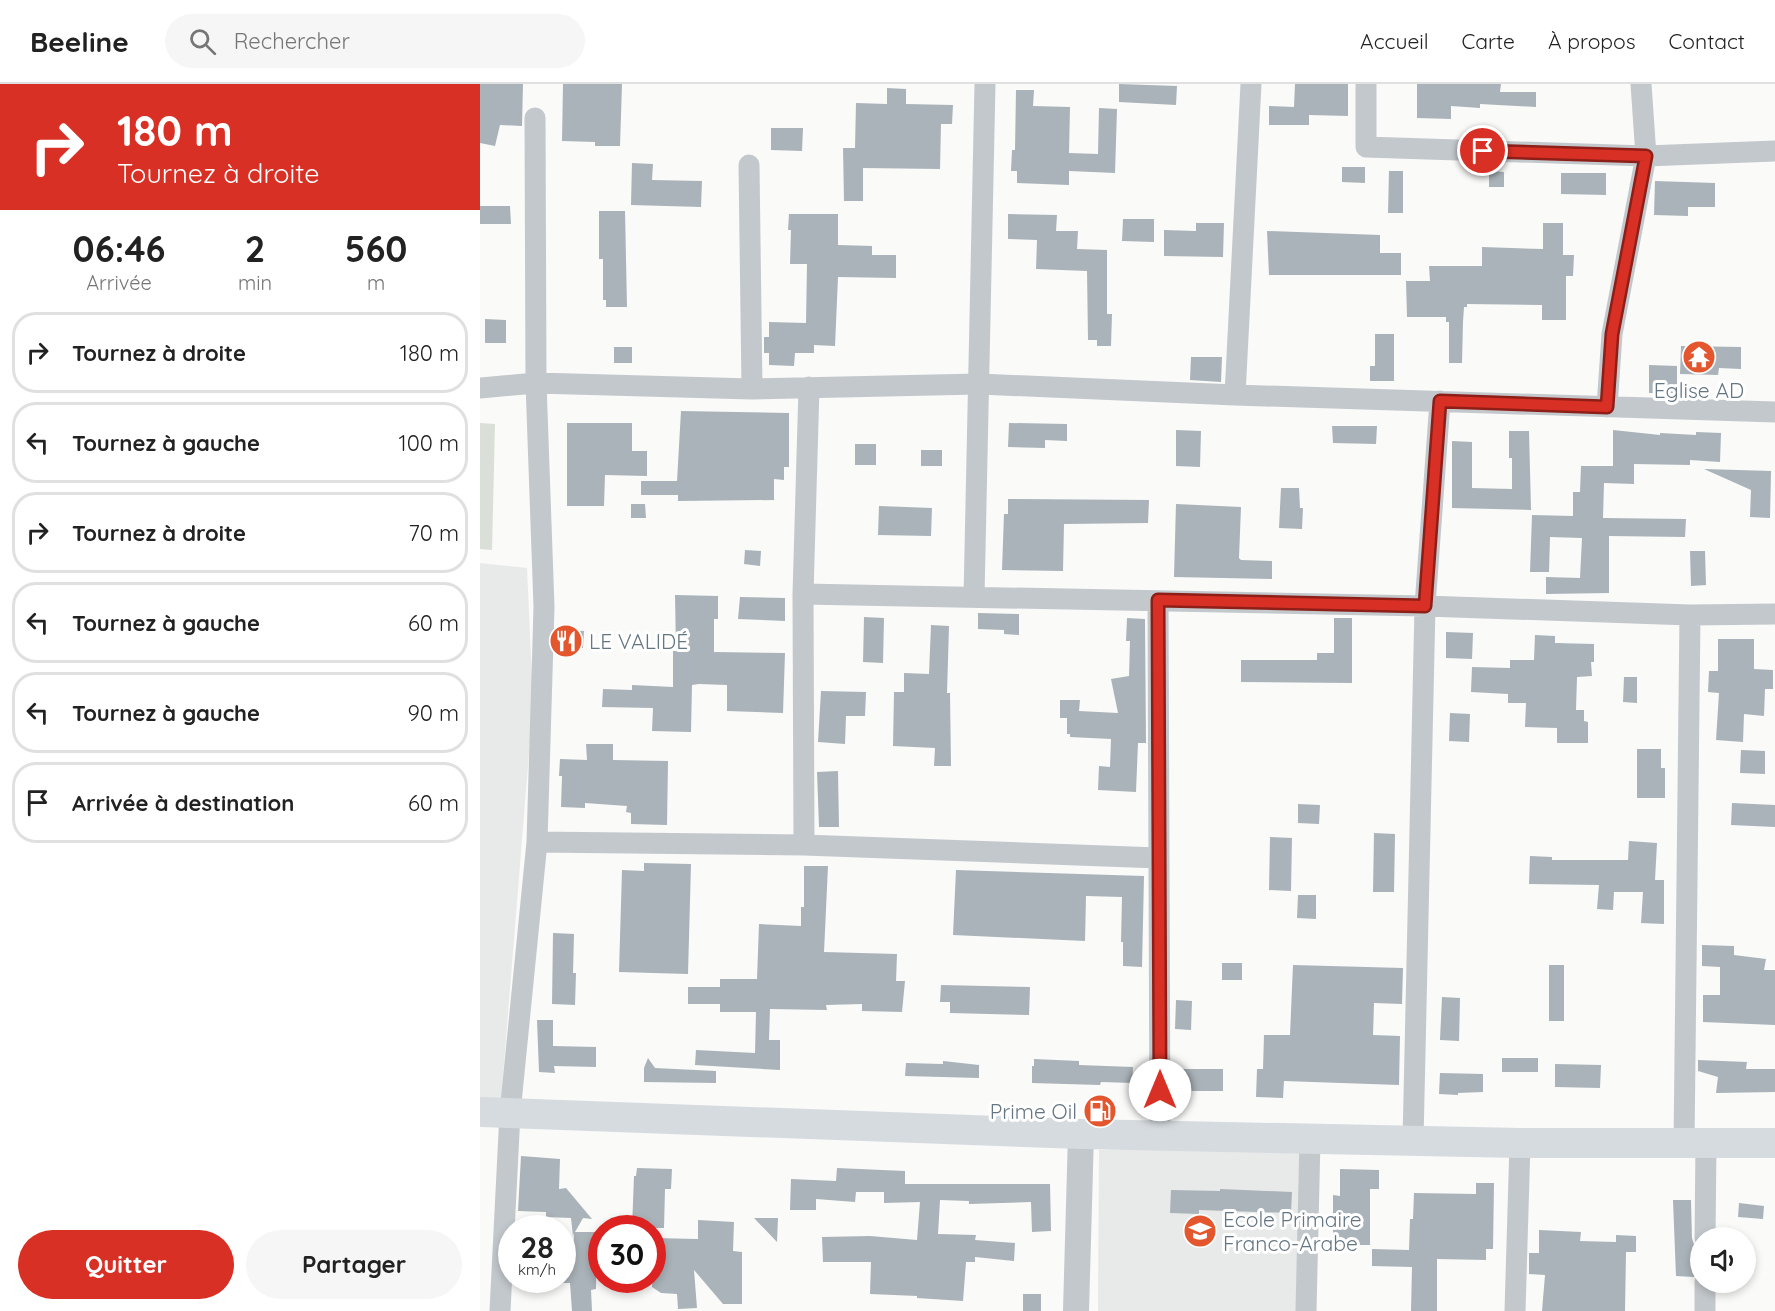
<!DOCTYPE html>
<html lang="fr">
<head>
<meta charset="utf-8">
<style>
  body { margin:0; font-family:Quicksand,sans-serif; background:#f6f6f6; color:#222; height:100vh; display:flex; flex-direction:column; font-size:22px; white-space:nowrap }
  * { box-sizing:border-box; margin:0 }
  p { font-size:20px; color:#767676 }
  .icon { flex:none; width:33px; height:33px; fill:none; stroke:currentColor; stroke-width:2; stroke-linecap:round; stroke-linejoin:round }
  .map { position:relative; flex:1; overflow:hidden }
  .details { display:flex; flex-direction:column; background:#fff; width:480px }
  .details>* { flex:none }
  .top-card { background:#d93025; color:#fff; overflow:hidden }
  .tools { position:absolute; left:1210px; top:1143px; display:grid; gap:12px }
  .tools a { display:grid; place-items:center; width:66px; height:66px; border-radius:50%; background:#fff; box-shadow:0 3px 9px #0003; font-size:30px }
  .speed { position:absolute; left:18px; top:1131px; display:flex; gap:12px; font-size:30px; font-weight:700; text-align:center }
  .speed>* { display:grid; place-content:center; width:78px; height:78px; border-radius:50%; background:#fff; box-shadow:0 3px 9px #0003; line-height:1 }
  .speed small { font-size:15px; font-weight:400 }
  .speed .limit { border:9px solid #d22; background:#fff; color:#111 }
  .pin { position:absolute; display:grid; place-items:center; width:51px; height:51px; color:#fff; margin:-26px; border:3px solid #fff; border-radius:50%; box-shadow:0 2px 6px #0007 }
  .me { position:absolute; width:66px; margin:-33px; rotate:0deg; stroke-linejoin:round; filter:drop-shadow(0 0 4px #0008) }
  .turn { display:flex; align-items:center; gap:21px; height:126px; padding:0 18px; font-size:27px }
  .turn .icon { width:78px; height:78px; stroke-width:2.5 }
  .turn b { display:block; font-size:42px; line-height:51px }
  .eta { display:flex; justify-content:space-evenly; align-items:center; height:102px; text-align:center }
  .eta b { font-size:36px; font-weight:800; line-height:42px }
  .button { display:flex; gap:12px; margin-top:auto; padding:12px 18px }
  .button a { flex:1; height:69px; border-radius:36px; background:#d93025; color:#fff; font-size:24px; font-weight:800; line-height:69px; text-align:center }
  .button a+a { background:#f6f6f6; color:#222 }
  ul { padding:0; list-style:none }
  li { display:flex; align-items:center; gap:18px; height:81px; margin:0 12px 9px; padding:0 6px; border:3px solid #e0e0e0; border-radius:24px }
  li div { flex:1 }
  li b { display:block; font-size:22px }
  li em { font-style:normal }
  header { display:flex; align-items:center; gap:36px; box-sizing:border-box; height:84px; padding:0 30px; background:#fff; border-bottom:2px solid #e0e0e0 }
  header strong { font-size:28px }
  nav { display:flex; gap:33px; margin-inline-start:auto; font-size:21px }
  .search { width:420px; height:54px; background:#f6f6f6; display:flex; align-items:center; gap:15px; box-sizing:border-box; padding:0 21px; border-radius:33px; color:#767676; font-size:22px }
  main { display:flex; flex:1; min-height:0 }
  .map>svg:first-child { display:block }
</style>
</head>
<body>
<header>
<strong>Beeline</strong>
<div class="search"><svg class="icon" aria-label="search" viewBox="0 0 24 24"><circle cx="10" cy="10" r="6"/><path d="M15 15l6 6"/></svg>Rechercher</div>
<nav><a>Accueil</a><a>Carte</a><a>À propos</a><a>Contact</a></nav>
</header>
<main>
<section class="details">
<div class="top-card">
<div class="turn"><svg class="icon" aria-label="right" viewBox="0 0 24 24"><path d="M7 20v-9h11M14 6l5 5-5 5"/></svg><div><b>180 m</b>Tournez à droite</div></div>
</div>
<div class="eta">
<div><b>06:46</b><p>Arrivée</p></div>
<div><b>2</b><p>min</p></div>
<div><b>560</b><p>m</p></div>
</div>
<ul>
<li><svg class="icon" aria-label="right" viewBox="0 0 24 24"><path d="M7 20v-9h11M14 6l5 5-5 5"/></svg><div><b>Tournez à droite</b></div><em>180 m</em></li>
<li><svg class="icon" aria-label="left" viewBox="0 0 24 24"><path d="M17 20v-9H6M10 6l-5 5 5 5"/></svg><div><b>Tournez à gauche</b></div><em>100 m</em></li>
<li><svg class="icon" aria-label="right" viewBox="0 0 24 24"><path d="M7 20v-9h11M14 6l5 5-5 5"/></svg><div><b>Tournez à droite</b></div><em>70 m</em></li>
<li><svg class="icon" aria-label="left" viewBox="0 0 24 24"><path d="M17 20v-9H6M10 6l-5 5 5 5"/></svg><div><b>Tournez à gauche</b></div><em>60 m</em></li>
<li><svg class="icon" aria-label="left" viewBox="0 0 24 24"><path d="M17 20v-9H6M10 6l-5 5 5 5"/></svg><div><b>Tournez à gauche</b></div><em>90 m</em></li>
<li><svg class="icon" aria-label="arrive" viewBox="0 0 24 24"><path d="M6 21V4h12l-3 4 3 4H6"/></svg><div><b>Arrivée à destination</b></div><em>60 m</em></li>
</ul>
<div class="button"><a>Quitter</a><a>Partager</a></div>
</section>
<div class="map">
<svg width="1295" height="1227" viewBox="0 0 1295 1227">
  <rect width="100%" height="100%" fill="#fafaf8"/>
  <path fill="#e8e9e9" d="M 0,479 L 47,484 L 53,619 L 21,1017 L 0,1014 Z
    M 823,1065 L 820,1227 L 618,1227 L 619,1066 Z"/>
  <path fill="#dadfd7" d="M 0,339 L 15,340 L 12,466 L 0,465 Z"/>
  <path fill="#aab3b9" d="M 0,0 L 43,0 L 42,42 L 20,41 L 15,62 L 0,59 Z
    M 83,0 L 142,0 L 140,62 L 115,62 L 115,58 L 82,57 Z
    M 639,0 L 697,2 L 696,21 L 639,18 Z
    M 815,0 L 868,0 L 868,32 L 829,31 L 829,41 L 789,41 L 789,22 L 814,23 Z
    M 937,0 L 1021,0 L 1020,8 L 1056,8 L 1056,23 L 1000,20 L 1000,24 L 971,22 L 971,35 L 937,34 Z
    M 407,4 L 426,5 L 426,20 L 473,21 L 472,40 L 461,40 L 460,85 L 383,84 L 383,117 L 364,117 L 363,64 L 375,64 L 376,19 L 407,20 Z
    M 536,6 L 554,6 L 553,22 L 590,23 L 589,69 L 618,70 L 619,24 L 637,25 L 635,89 L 589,87 L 589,101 L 537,99 L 537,87 L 531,87 L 532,66 L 535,66 Z
    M 291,44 L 323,44 L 322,67 L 291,66 Z
    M 152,79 L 173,80 L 172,96 L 222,97 L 221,123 L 151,121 Z
    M 862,83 L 885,83 L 885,99 L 862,98 Z
    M 909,87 L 923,87 L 923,129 L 908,129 Z
    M 1009,87 L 1024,88 L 1024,103 L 1009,103 Z
    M 1081,89 L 1126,89 L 1126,111 L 1081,110 Z
    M 1175,97 L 1235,99 L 1235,123 L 1208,123 L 1208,132 L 1174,131 Z
    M 0,122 L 30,122 L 31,140 L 0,140 Z
    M 119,127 L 145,127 L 147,223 L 126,223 L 126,216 L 123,216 L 123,175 L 119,175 Z
    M 309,130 L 358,130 L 358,161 L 392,162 L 392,171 L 416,171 L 416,194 L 358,193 L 355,262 L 334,261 L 334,269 L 315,269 L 314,282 L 289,281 L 289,269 L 284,269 L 284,253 L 289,253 L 289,238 L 326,239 L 327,180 L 310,180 L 311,146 L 308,146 Z
    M 528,130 L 577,131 L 576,147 L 598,147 L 597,165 L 627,166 L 627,230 L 632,230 L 631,262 L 617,262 L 617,256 L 608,256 L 607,187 L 556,185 L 557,156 L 528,155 Z
    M 643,135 L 674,135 L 674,158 L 642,157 Z
    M 716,139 L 744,139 L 743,173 L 684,172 L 684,146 L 716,147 Z
    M 1063,139 L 1083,139 L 1083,171 L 1094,171 L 1093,192 L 1086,192 L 1086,236 L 1062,236 L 1062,221 L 987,220 L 987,223 L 984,223 L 983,238 L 982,279 L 969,279 L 969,238 L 966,238 L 966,233 L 927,233 L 926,197 L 950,197 L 949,182 L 1002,182 L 1002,163 L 1063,165 Z
    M 787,147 L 900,151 L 900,169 L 921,169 L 921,191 L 789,191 Z
    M 5,235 L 26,236 L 26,259 L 5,259 Z
    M 895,250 L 914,250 L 914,297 L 890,297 L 890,282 L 895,282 Z
    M 1201,262 L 1261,263 L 1261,285 L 1239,284 L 1238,291 L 1200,290 Z
    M 134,263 L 152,263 L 152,279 L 134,279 Z
    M 711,273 L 742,273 L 741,298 L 710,296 Z
    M 1169,281 L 1197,282 L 1197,309 L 1169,309 Z
    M 201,327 L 309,329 L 309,383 L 304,383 L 304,396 L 294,395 L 294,416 L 198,417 L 198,411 L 161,411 L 161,397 L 197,397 Z
    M 87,339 L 152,339 L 152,367 L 167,367 L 167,392 L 125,391 L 124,422 L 87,422 Z
    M 529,339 L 587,340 L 587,357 L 565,356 L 565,364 L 528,363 Z
    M 852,342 L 897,342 L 896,360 L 853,359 Z
    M 696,346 L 721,347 L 720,383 L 696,382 Z
    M 1133,346 L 1180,351 L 1180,349 L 1216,351 L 1216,348 L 1241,349 L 1240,378 L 1210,376 L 1210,381 L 1154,380 L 1154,400 L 1124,399 L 1123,434 L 1206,435 L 1205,453 L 1129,452 L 1129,509 L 1066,510 L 1066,493 L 1100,494 L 1102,454 L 1070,453 L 1069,488 L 1050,488 L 1052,431 L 1093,432 L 1093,408 L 1100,408 L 1101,382 L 1133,382 Z
    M 1029,347 L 1049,347 L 1051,426 L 972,424 L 972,357 L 992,358 L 992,404 L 1032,405 L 1032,374 L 1029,374 Z
    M 375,360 L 396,360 L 396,381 L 375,381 Z
    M 441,366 L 462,366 L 462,382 L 441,382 Z
    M 1224,385 L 1291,387 L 1290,434 L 1270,433 L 1271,406 Z
    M 801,404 L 819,404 L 820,424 L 823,424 L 822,445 L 799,444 Z
    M 528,415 L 669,416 L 668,439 L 584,440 L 583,487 L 522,486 L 524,430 L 528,430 Z
    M 151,420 L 165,420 L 166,434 L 151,434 Z
    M 696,420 L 761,423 L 759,474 L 761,476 L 792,477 L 792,495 L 694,493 Z
    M 399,422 L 452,424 L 451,452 L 398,451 Z
    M 265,466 L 281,467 L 280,482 L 264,480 Z
    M 1210,467 L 1225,467 L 1226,501 L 1211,502 Z
    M 195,511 L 238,512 L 238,535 L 234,535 L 234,568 L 305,569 L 303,629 L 247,627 L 247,601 L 219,600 L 212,601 L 211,648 L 172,647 L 173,624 L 122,623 L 123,605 L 152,606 L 152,601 L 193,603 L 193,567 L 196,567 Z
    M 260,513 L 305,514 L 305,537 L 258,535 Z
    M 498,529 L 539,530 L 539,551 L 524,550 L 524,546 L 498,545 Z
    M 384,533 L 404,534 L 403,579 L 383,578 Z
    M 647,534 L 665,535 L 666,659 L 658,659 L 656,708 L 618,706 L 619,682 L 630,683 L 631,655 L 590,653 L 590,650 L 587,650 L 587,634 L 580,634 L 580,616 L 600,616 L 599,627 L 638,629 L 631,595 L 649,592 L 650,557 L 646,557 Z
    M 854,534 L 872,534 L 872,599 L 761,598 L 761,576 L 837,576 L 837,569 L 854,569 Z
    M 451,541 L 469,542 L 467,609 L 470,609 L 471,682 L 454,682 L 455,664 L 413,662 L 414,608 L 424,608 L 424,589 L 449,590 Z
    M 83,546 L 104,547 L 103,564 L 82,563 Z
    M 966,548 L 993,549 L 992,575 L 966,574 Z
    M 1055,551 L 1075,552 L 1075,559 L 1114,560 L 1114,578 L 1111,578 L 1112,592 L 1097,593 L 1096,626 L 1104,626 L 1104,637 L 1108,638 L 1108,659 L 1077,659 L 1077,644 L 1045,643 L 1046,619 L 1028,619 L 1028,610 L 991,608 L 992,583 L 1030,584 L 1030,576 L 1054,576 Z
    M 1238,555 L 1274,555 L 1274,585 L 1293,586 L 1293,605 L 1285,605 L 1284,632 L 1264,630 L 1263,658 L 1236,656 L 1239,609 L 1228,608 L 1229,587 L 1238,587 Z
    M 1144,593 L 1157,593 L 1157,619 L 1143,618 Z
    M 341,607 L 386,608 L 385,632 L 366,632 L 365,660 L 338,658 Z
    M 970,629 L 990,630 L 989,658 L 969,657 Z
    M 106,660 L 133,660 L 133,676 L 188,677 L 187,741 L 151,740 L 151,729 L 146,728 L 147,722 L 105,719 L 105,724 L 81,723 L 82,692 L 79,692 L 80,675 L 107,676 Z
    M 1157,665 L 1181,665 L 1181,684 L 1185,684 L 1185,714 L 1157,714 Z
    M 1261,666 L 1285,667 L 1285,690 L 1260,689 Z
    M 358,687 L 359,743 L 339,743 L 337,688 Z
    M 1252,719 L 1295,721 L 1295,743 L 1251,741 Z
    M 818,720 L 840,721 L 839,740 L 818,739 Z
    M 894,749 L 915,750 L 914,808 L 893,808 Z
    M 790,753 L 812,754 L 811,807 L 789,806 Z
    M 1149,757 L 1177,759 L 1175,796 L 1184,796 L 1184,840 L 1161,839 L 1163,808 L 1134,808 L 1133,826 L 1117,825 L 1119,801 L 1049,800 L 1050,772 L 1072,773 L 1072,776 L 1148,776 Z
    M 164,779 L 211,780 L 208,890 L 139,888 L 142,786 L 164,787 Z
    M 324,782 L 348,782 L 344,868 L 417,870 L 416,897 L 425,897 L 422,928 L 382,927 L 382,920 L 346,921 L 347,926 L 290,925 L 289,956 L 300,956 L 300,986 L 215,981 L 216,966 L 275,969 L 276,928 L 240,928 L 240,920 L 208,920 L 208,903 L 240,903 L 240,895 L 277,895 L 279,840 L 321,842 L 321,823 L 324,823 Z
    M 476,786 L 664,792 L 662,883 L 643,882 L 643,858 L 641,858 L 642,813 L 606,812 L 605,857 L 473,851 Z
    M 818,811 L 836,811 L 836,835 L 817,834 Z
    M 73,849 L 94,850 L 93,889 L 96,889 L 95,921 L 72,920 Z
    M 1222,861 L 1254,862 L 1254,871 L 1286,875 L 1284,886 L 1295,886 L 1295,941 L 1223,938 L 1223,911 L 1240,911 L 1240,883 L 1222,882 Z
    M 742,879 L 762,879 L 762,896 L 742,896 Z
    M 813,881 L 923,884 L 922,920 L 894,919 L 893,951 L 920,952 L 919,1001 L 804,997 L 803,1014 L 776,1013 L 777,985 L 783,985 L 784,951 L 810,951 Z
    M 1069,881 L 1084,881 L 1084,937 L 1069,937 Z
    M 461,901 L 550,903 L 549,931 L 470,929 L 470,918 L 460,918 Z
    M 962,913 L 980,914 L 979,957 L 960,956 Z
    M 696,916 L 712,917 L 711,946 L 695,945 Z
    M 57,936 L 73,936 L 73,962 L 116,963 L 116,983 L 74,982 L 75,989 L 59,988 Z
    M 168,974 L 175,984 L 236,987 L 236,999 L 164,998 L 164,984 Z
    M 1022,974 L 1058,974 L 1058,988 L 1022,988 Z
    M 554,975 L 599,977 L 599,981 L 653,983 L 652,999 L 621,998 L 620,1001 L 552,999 L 552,982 L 554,982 Z
    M 1218,976 L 1267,978 L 1266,985 L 1295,985 L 1295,1008 L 1236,1009 L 1238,993 L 1218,987 Z
    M 463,977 L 499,981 L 499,994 L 425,992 L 426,979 L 463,980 Z
    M 1075,980 L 1121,981 L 1120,1004 L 1075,1003 Z
    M 702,985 L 743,985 L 743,1007 L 702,1007 Z
    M 960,989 L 1003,990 L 1003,1008 L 978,1009 L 978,1011 L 959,1010 Z
    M 41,1072 L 80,1075 L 79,1105 L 86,1104 L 112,1135 L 103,1134 L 95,1148 L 117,1148 L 116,1205 L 111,1206 L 112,1227 L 92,1227 L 90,1199 L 82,1199 L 82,1179 L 93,1177 L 94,1149 L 93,1152 L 91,1134 L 66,1133 L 66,1128 L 38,1127 Z
    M 157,1084 L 192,1085 L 191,1105 L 185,1105 L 184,1144 L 152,1144 L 154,1092 L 156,1092 Z
    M 357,1084 L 425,1087 L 425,1100 L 570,1100 L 571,1147 L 552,1148 L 551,1118 L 489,1120 L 489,1117 L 460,1116 L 458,1150 L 496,1151 L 495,1156 L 535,1159 L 534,1177 L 495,1173 L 495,1178 L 486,1178 L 483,1217 L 437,1214 L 437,1212 L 390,1210 L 391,1178 L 343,1178 L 342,1153 L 390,1152 L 437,1156 L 440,1118 L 404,1119 L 404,1108 L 376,1108 L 375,1118 L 336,1115 L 336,1126 L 310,1126 L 311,1095 L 356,1097 Z
    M 860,1085 L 899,1086 L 899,1105 L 890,1105 L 890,1161 L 853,1161 L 853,1111 L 860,1112 Z
    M 996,1099 L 1014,1099 L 1013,1165 L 1006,1165 L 1006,1176 L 957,1175 L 957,1227 L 931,1227 L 932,1183 L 892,1182 L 892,1165 L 929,1166 L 930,1135 L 933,1135 L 934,1109 L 996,1110 Z
    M 740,1105 L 812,1108 L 811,1129 L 719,1126 L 719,1130 L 690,1129 L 691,1106 L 740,1107 Z
    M 1193,1116 L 1211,1116 L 1212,1154 L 1214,1161 L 1219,1165 L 1218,1187 L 1214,1193 L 1196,1192 Z
    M 1259,1119 L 1284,1122 L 1283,1135 L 1258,1133 Z
    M 274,1134 L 298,1134 L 297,1158 Z
    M 218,1136 L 254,1138 L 253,1167 L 262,1168 L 262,1220 L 243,1220 L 214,1186 L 217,1224 L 198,1225 L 197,1210 L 181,1209 L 172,1203 L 174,1154 L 218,1155 Z
    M 1059,1146 L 1101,1148 L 1100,1157 L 1136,1158 L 1136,1151 L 1156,1152 L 1156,1168 L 1146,1168 L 1145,1227 L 1062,1227 L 1065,1191 L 1049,1190 L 1049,1169 L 1059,1169 Z
    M 543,1210 L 561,1210 L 561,1227 L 543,1227 Z"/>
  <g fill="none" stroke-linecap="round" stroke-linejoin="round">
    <path stroke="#c3c8cc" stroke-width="21" d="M 886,0 L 886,63 L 1166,72 L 1295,67
      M 269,81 L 272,305
      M 0,304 L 56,299 L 272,305 L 499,300 L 755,311 L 1295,328
      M 755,311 L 771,0
      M 1127,323 L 1132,250 L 1166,72 L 1161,0
      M 323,510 L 945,522 L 1210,531 L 1295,530
      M 494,513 L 505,0
      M 678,517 L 680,1052
      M 57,758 L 324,761 L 679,774
      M 324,761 L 323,510 L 329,303
      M 933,1057 L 945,522 L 960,317
      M 1204,1060 L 1210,531
      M 1225,1154 L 1226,1060
      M 20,1227 L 30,1029 L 57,758 L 64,523 L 56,299 L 55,34
      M 826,1227 L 830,1055
      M 1035,1227 L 1040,1059
      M 1225,1227 L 1225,1198"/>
    <path stroke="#c3c8cc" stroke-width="26" d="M 596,1227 L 601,1050"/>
    <path stroke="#d6dbdf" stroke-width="30" d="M 0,1028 L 601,1050 L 1040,1059 L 1295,1059"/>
  </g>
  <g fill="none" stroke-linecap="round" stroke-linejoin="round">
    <g stroke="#8d1f18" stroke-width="15">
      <path id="route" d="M 680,1006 L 678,516 L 945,522 L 960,317 L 1127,323 L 1132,250 L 1166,72 L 1003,67"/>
    </g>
    <use href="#route" stroke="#d93025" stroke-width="10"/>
  </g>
  <defs>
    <g id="temple-disc" transform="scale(1.725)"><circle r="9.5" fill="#e4572e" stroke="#fff"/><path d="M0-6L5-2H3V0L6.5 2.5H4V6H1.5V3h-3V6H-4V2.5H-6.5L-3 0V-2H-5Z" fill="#fff"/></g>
    <g id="restaurant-disc" transform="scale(1.725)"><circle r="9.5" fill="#e4572e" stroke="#fff"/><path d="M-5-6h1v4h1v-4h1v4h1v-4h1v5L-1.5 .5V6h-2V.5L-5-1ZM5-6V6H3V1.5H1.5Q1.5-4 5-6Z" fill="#fff"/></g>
    <g id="fuel-disc" transform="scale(1.725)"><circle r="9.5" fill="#e4572e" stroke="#fff"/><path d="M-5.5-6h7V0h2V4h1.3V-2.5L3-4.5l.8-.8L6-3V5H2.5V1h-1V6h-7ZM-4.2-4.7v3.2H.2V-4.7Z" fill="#fff"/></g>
    <g id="school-disc" transform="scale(1.725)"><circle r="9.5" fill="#e4572e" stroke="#fff"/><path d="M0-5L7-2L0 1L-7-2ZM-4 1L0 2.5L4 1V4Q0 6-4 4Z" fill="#fff"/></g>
  </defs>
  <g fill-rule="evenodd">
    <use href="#temple-disc" x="1219" y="273"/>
    <use href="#restaurant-disc" x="86" y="557"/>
    <use href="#fuel-disc" x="620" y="1027"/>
    <use href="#school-disc" x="720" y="1147"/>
  </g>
  <g text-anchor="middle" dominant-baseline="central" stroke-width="6" stroke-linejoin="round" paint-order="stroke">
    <g font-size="21" fill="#657683" stroke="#fff" text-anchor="start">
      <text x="1219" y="306" text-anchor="middle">Eglise AD</text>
      <text x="109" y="557">LE VALIDÉ</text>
      <text x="597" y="1027" text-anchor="end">Prime Oil</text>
      <text x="743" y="1135">Ecole Primaire<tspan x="743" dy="24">Franco-Arabe</tspan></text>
    </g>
  </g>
</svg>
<div class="tools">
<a><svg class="icon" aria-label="sound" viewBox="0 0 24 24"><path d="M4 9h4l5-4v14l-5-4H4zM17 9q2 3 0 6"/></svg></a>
</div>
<div class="speed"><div>28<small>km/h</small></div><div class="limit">30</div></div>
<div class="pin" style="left:1003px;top:67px;background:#d93025"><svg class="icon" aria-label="arrive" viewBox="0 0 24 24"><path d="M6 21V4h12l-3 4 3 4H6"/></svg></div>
<svg class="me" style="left:680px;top:1006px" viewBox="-20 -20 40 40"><circle r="19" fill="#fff"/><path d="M0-13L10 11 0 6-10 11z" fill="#d93025"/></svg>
</div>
</main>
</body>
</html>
